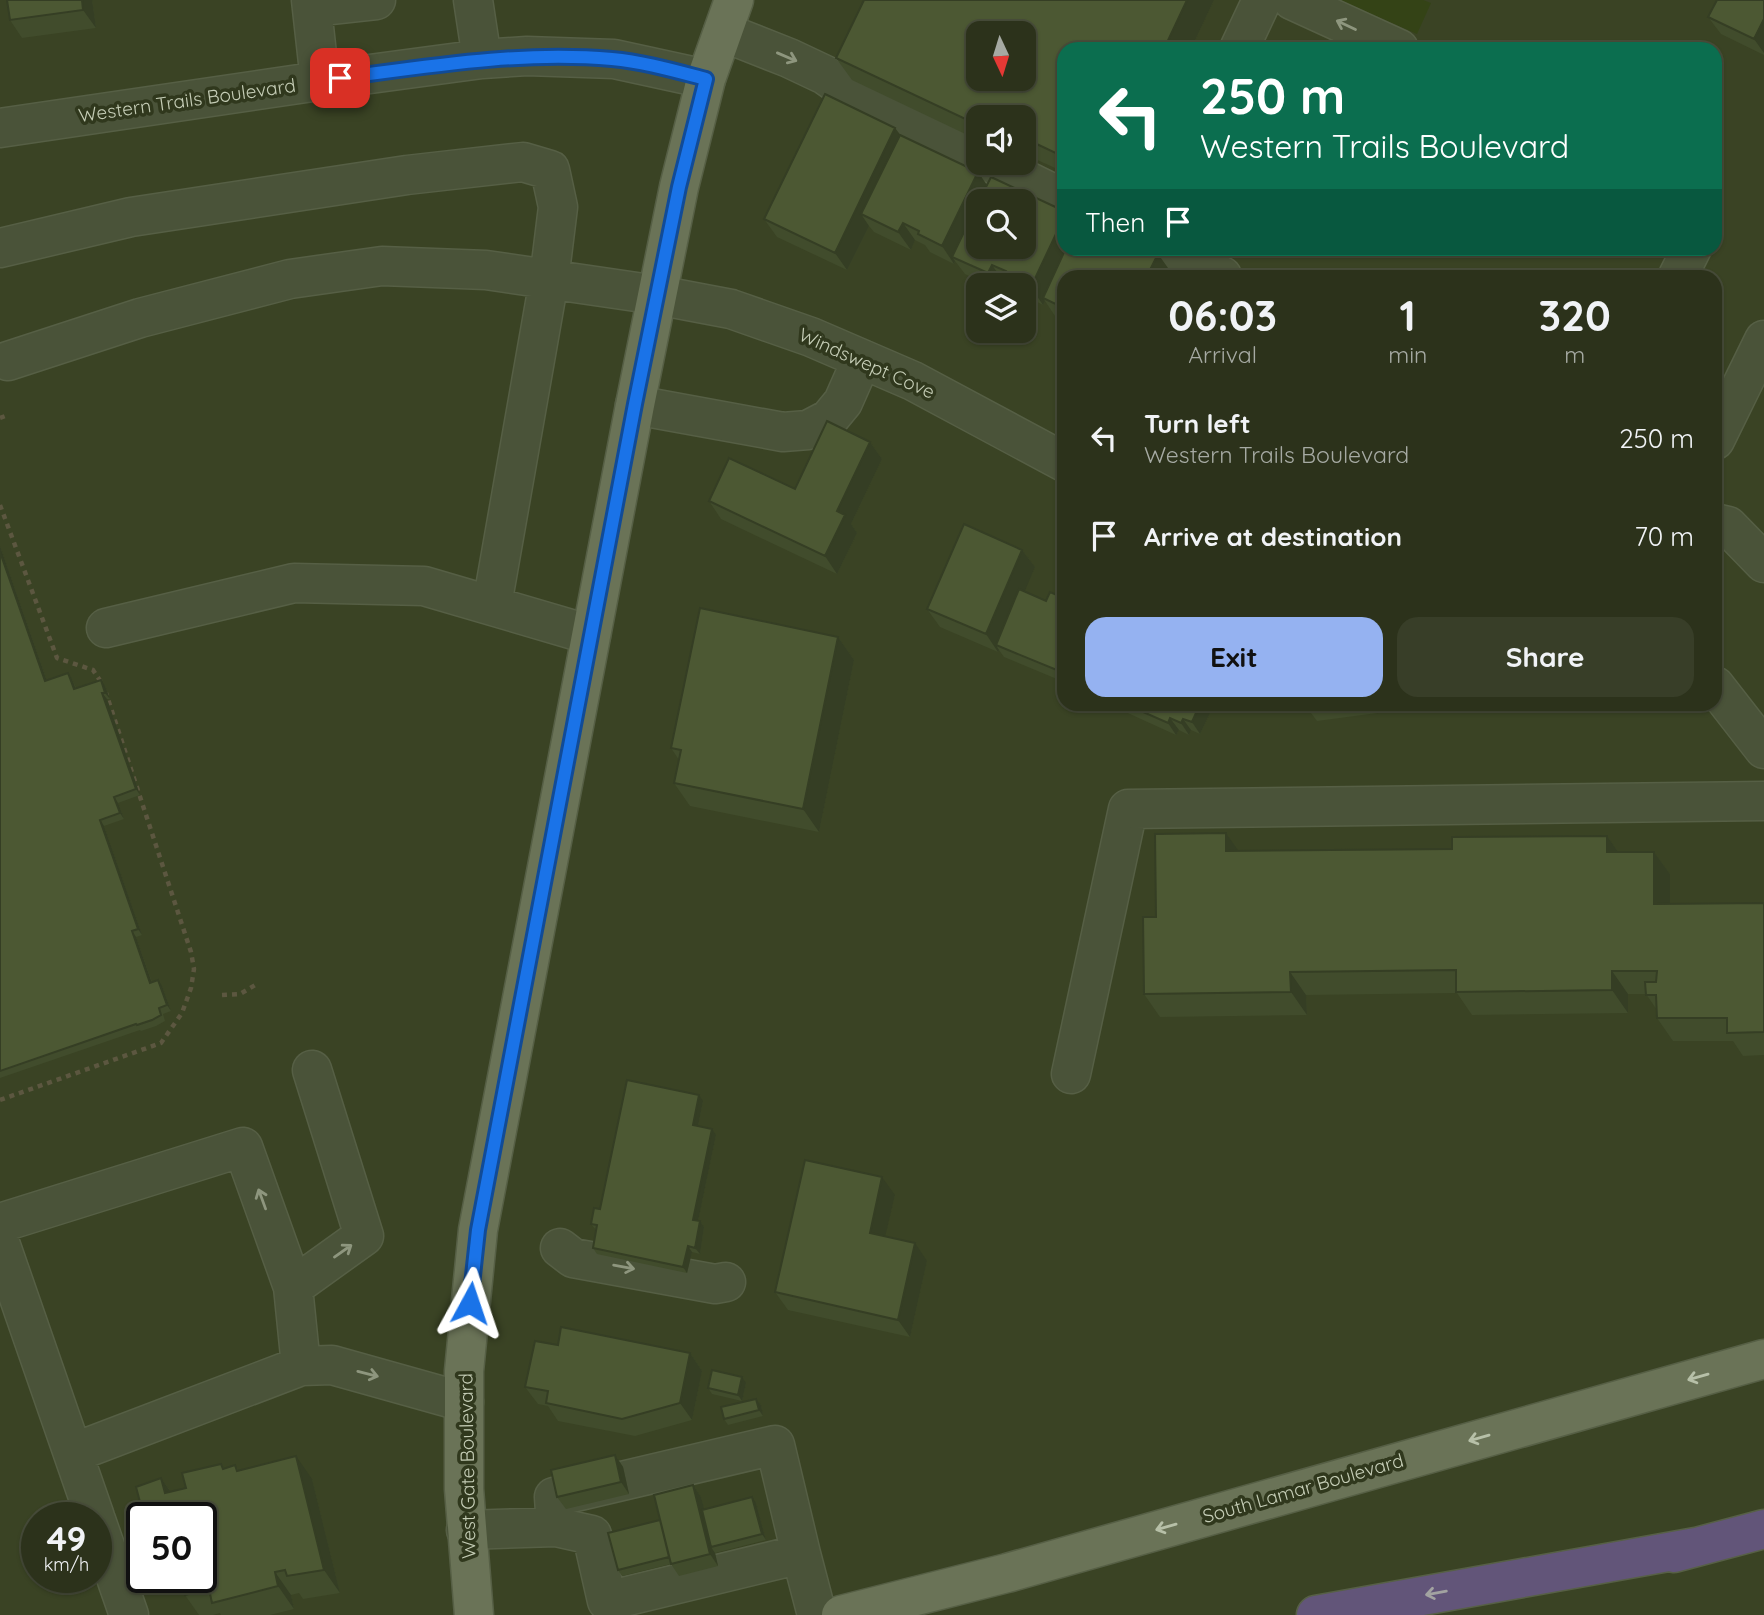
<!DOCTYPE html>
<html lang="en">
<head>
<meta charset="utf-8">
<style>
  body { margin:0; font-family:Quicksand,sans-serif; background:#383e28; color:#f1f3f6; height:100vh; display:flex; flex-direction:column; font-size:26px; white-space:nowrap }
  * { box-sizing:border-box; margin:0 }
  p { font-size:23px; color:#a6aaa3 }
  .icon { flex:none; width:38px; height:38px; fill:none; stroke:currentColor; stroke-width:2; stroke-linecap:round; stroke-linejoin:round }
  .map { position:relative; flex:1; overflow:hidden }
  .side { position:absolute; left:1057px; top:270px; width:665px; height:441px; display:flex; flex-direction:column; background:#2c321b; border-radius:21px; box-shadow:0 2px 5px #0004,0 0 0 2px #484d3a }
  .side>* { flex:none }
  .banner { position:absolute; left:1057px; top:42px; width:665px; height:214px; border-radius:21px; box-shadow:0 2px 5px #0004,0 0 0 2px #484d3a; background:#0b6e4f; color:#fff; overflow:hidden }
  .needle { width:46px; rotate:176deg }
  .controls { position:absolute; left:966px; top:21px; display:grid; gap:14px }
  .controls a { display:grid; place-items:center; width:70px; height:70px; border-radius:14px; background:#2c321b; box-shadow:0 2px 5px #0004,0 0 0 2px #484d3a; font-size:35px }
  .speed { position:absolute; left:21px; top:1502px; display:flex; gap:14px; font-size:35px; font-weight:700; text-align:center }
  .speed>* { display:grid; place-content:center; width:91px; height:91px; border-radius:50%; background:#2c321b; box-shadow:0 2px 5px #0004,0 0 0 2px #484d3a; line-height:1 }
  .speed small { font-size:18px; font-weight:400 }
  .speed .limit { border:4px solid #111; border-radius:10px; background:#fff; color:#111 }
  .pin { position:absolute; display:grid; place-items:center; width:60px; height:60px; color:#fff; margin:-30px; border-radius:14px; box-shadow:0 4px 10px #0006 }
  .me { position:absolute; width:77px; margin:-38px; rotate:5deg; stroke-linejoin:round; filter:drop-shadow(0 0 5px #0008) }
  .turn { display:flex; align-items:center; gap:24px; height:147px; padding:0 28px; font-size:32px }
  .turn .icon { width:91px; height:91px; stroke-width:2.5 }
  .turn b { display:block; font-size:49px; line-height:60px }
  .then { display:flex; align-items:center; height:66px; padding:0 28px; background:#0003; gap:14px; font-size:26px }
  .eta { display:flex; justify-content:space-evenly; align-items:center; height:119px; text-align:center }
  .eta b { font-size:42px; font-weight:700; line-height:49px }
  .cta { display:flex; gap:14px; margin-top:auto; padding:14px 28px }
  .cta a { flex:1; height:80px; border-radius:21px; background:#95b2f1; color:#111; font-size:28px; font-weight:700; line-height:80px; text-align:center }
  .cta a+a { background:#383e28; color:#f1f3f6 }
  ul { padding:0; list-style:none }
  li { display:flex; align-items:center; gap:21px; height:98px; padding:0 28px }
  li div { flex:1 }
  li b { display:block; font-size:26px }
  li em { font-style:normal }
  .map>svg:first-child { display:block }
</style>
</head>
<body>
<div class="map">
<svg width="1764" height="1615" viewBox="0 0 1764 1615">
  <rect width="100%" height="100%" fill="#3a4324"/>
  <path fill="#344316" d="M 1340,0 L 1423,0 L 1431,3 L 1417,34 Z"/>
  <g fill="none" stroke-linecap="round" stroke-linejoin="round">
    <g stroke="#565f45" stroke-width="41">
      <path id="minor" d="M 311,0 L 320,81
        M 473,0 L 482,59
        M 1292,0 L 1399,49
        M 312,7 L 376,0
        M 723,32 L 789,58 L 825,75 L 849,92 L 978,157
        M 1239,49 L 1262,0
        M 0,128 L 340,78 L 482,59 L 527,56 L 614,59 L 706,79
        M 991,163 L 1064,199
        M 0,248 L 131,217 L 407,175 L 523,162 L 550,170 L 558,207 L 549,280 L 492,605
        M 1166,248 L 1222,276
        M 1678,276 L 1692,248
        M 8,361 L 140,318 L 290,279 L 382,266 L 486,270 L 657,295 L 731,309 L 811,337 L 913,381 L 1064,462
        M 635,405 L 783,432 L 808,430 L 829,419 L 843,402 L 862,359
        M 1715,440 L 1764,340
        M 1715,523 L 1728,526 L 1764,563
        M 106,628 L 294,583 L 424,586 L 591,635
        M 1715,686 L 1764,749
        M 1071,1074 L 1128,809 L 1764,801
        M 0,1223 L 243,1147 L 293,1287
        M 0,1243 L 95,1517
        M 560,1248 L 573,1258 L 715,1284 L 726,1282
        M 301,1366 L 293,1287 L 364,1236 L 312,1070
        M 73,1453 L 301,1366 L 332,1365 L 464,1402
        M 96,1520 L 129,1615
        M 556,1527 L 554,1497 L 775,1445 L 801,1554
        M 466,1530 L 556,1527 L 592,1535 L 607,1601 L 801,1554 L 817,1615"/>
    </g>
    <g stroke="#565f45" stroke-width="41">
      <path id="major" d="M 474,1615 L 464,1489 L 464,1371 L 478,1230 L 635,405 L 679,187 L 706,79 L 734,0
        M 841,1615 L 1007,1573 L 1764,1359"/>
    </g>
    <g stroke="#576046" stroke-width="41">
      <path id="highway" d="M 1674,1553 L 1764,1529
        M 1316,1615 L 1696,1547"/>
    </g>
    <path stroke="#5c5740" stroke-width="4.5" stroke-dasharray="5 5" stroke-linecap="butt" d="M 0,418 L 8,415
      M 0,505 L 57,658 L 93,670 L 103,685
      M 222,995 L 240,994 L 257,984
      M 0,1100 L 161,1043 L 182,1013 L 191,988 L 194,969 L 191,952 L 106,693"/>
    <use href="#minor" stroke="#4a5339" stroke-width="38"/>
    <use href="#major" stroke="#6a7357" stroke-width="38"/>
    <use href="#highway" stroke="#625579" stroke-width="38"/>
  </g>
  <path fill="#414c2c" d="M 7,0 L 92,0 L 96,28 L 22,38 L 10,20 Z
    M 864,0 L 1214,0 L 1191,49 L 1064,49 L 1064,172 L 1024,154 L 1024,117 L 978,117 L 978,140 L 852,80 L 836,58 Z
    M 1764,0 L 1764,55 L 1721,34 L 1708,17 Z
    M 895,128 L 900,135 L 978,172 L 987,185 L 1064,248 L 1158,254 L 1170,271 L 1064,276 L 1064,320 L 1055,316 L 1045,301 L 1043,305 L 1024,295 L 1024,285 L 1011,285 L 1004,282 L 1003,285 L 988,285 L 965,274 L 955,261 L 954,264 L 930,252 L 925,245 L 915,240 L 911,250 L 874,232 L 869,226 L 847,270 L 777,237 L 764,219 Z
    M 870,442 L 882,459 L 851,524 L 857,533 L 837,574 L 721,519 L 709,501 L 795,489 Z
    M 0,546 L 47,681 L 68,673 L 72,679 L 76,688 L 105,686 L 110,699 L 107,699 L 140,795 L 118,803 L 124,819 L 104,826 L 142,935 L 136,937 L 152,982 L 162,986 L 171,1011 L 163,1014 L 165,1021 L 156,1026 L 141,1031 L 140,1030 L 0,1078 Z
    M 1022,550 L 1035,567 L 1024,591 L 1046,601 L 1064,598 L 1064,682 L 1004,657 L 999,650 L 998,652 L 940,627 L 927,609 Z
    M 838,637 L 854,660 L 819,832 L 690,806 L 674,783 L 679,760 L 671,748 Z
    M 1108,704 L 1204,704 L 1204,705 L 1210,713 L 1200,734 L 1191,730 L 1189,735 L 1179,730 L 1176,735 Z
    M 1308,704 L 1415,704 L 1415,708 L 1317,721 L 1308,709 Z
    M 1226,833 L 1238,851 L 1452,849 L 1607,836 L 1618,852 L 1654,852 L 1670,874 L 1670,904 L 1764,903 L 1764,1055 L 1743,1056 L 1733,1041 L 1673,1041 L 1657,1018 L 1657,1010 L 1646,994 L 1628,994 L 1628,1013 L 1472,1015 L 1457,993 L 1306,995 L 1307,1015 L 1160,1017 L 1144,994 Z
    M 703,1101 L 698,1126 L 716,1135 L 698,1221 L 700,1221 L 704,1227 L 700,1254 L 692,1252 L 687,1273 L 597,1254 L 593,1248 L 596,1230 L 591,1224 L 600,1209 Z
    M 895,1195 L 885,1236 L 927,1261 L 910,1337 L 788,1310 L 775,1292 Z
    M 558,1345 L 690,1353 L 702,1371 L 692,1420 L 635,1436 L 558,1421 L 548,1406 L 538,1404 L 525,1387 Z
    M 746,1383 L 742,1401 L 712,1394 L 708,1388 Z
    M 756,1399 L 761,1405 L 763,1416 L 728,1425 L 724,1419 Z
    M 615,1455 L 623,1467 L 629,1494 L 566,1509 L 557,1497 Z
    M 221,1464 L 224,1468 L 235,1465 L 239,1471 L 312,1479 L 340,1593 L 303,1599 L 299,1593 L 291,1595 L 294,1609 L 270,1615 L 221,1615 L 220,1613 L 213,1615 L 199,1615 L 185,1595 L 182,1584 L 172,1587 L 165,1577 L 201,1577 L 161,1478 L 171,1492 L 186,1488 Z
    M 693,1485 L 701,1497 L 704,1509 L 756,1503 L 766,1540 L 715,1553 L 718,1566 L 679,1576 L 671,1564 L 622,1576 L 618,1570 L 660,1520 Z"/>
  <path fill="#353e24" d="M 82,0 L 92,0 L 96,28 L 83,10 Z
    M 1187,0 L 1214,0 L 1191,49 L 1164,49 Z
    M 1764,19 L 1764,53 L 1754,39 Z
    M 895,128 L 908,145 L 861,214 L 869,226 L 847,270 L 835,253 Z
    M 978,172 L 990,190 L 984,201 L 978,201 L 978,214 L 952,257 L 955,261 L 954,264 L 942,246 Z
    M 1064,217 L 1064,248 L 1070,248 L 1043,298 L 1045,301 L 1043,305 L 1031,287 Z
    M 903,223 L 915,240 L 911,250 L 898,232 Z
    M 1158,254 L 1170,271 L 1168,276 L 1147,276 Z
    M 992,265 L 1004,282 L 1003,285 L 996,285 L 988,273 Z
    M 870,442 L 882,459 L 851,524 L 857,533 L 837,574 L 825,556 L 837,511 Z
    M 0,546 L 49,687 L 45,681 L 0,552 Z
    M 1022,550 L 1035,567 L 1001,647 L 996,645 L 999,650 L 998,652 L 986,634 Z
    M 838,637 L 854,660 L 819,832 L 803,809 Z
    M 68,673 L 72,679 L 78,695 L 74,689 Z
    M 101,680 L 105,686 L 110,699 L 105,693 Z
    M 102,693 L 107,699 L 140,795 L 136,789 Z
    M 1197,704 L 1204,704 L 1204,705 L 1210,713 L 1200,734 L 1192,722 Z
    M 1170,718 L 1179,730 L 1176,735 L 1168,723 Z
    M 1183,719 L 1191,730 L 1189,735 L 1181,723 Z
    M 114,797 L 118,803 L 124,819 L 120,813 Z
    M 100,820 L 104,826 L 142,935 L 138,929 Z
    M 1226,833 L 1242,856 L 1226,851 Z
    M 1607,836 L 1623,859 L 1607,852 Z
    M 1654,852 L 1670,874 L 1670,927 L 1654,904 Z
    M 132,931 L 136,937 L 154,989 L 150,983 Z
    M 1612,971 L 1628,994 L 1628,1013 L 1612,990 Z
    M 1290,972 L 1306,995 L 1307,1015 L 1291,992 Z
    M 158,980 L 162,986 L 171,1011 L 167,1005 Z
    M 699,1095 L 703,1101 L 697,1131 L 693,1125 Z
    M 712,1129 L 716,1135 L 697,1226 L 693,1220 Z
    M 882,1177 L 895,1195 L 882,1250 L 870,1233 Z
    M 700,1221 L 704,1227 L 700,1254 L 695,1248 Z
    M 915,1243 L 927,1261 L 910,1337 L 898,1320 Z
    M 688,1246 L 692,1252 L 687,1273 L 683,1267 Z
    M 690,1353 L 702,1371 L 692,1420 L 680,1403 Z
    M 742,1377 L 746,1383 L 742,1401 L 738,1395 Z
    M 756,1399 L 761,1405 L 763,1416 L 759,1410 Z
    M 615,1455 L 623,1467 L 629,1494 L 621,1482 Z
    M 296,1456 L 312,1479 L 340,1593 L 324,1570 Z
    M 161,1478 L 177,1501 L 165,1493 Z
    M 693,1485 L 701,1497 L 714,1546 L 711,1547 L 715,1553 L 718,1566 L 710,1554 Z
    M 752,1497 L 756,1503 L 766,1540 L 762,1534 Z
    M 275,1572 L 291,1595 L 294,1609 L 278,1586 Z"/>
  <path fill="#4c5833" stroke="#353e24" stroke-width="2" fill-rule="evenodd" d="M 7,0 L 82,0 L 83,10 L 10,20 Z
    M 864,0 L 1187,0 L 1164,49 L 1064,49 L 1064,157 L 1024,138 L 1024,117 L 978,117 L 978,125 L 836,58 ZM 978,33 L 1024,33 L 1024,79 L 978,79 Z
    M 1717,0 L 1764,0 L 1764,19 L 1754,39 L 1708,17 Z
    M 825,94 L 895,128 L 835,253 L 764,219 Z
    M 900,135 L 978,172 L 942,246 L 918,234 L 919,231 L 903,223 L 898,232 L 861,214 Z
    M 991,177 L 1064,211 L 1064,217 L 1031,287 L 1005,275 L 1006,271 L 992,265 L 988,273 L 952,257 L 978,203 L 978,247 L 1024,247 L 1024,201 L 979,201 Z
    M 1066,248 L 1147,248 L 1158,254 L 1147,276 L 1064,276 L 1064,308 L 1043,298 Z
    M 827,421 L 870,442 L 837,511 L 845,515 L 825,556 L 709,501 L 729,458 L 795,489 Z
    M 964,524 L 1022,550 L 986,634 L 927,609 Z
    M 0,552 L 45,681 L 68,673 L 74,689 L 101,680 L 105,693 L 102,693 L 136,789 L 114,797 L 120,813 L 100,820 L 138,929 L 132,931 L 150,983 L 158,980 L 167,1005 L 159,1008 L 161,1015 L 152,1020 L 137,1025 L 136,1024 L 0,1071 Z
    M 1019,589 L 1046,601 L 1050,592 L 1064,598 L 1064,673 L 996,645 Z
    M 700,608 L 838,637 L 803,809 L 674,783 L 681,750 L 671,748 Z
    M 1125,704 L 1200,704 L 1192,722 L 1183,719 L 1181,723 L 1170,718 L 1168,723 Z
    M 1308,704 L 1349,704 L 1308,709 Z
    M 1226,833 L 1226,851 L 1452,849 L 1452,837 L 1607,836 L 1607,852 L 1654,852 L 1654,904 L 1764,903 L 1764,1032 L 1727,1033 L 1727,1018 L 1657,1018 L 1656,995 L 1646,995 L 1645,982 L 1656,982 L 1657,971 L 1612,971 L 1612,990 L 1456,992 L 1456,970 L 1290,972 L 1291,992 L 1144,994 L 1143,917 L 1156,917 L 1155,834 Z
    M 627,1080 L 699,1095 L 693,1125 L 712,1129 L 693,1220 L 700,1221 L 695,1248 L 688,1246 L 683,1267 L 593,1248 L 597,1225 L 591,1224 L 594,1208 L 600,1209 Z
    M 805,1160 L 882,1177 L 870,1233 L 915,1243 L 898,1320 L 775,1292 Z
    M 561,1327 L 690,1353 L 680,1403 L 622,1419 L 546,1403 L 548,1391 L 525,1387 L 535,1341 L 558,1345 Z
    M 712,1370 L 742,1377 L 738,1395 L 708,1388 Z
    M 756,1399 L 759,1410 L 724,1419 L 721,1407 Z
    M 615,1455 L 621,1482 L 557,1497 L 551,1470 Z
    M 296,1456 L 324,1570 L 287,1576 L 285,1570 L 275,1572 L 278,1586 L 212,1603 L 209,1589 L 185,1595 L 180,1577 L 201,1577 L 201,1517 L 144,1517 L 136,1487 L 161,1478 L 165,1493 L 186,1488 L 182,1473 L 221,1464 L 223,1469 L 235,1465 L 237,1471 Z
    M 693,1485 L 710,1554 L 671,1564 L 654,1495 Z
    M 752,1497 L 762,1534 L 711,1547 L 702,1510 Z
    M 660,1520 L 669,1557 L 618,1570 L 608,1533 Z"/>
  <defs><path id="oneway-shaft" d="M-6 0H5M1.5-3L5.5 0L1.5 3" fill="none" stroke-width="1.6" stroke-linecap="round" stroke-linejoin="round" transform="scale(1.75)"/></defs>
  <g stroke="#8e967e">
    <use href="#oneway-shaft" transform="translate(1346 25) rotate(-155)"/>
    <use href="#oneway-shaft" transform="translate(787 57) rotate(23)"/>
    <use href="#oneway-shaft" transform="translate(262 1199) rotate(-110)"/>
    <use href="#oneway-shaft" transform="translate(343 1251) rotate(-35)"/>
    <use href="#oneway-shaft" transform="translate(624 1267) rotate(10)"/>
    <use href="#oneway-shaft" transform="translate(368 1374) rotate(14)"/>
  </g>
  <g stroke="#b7c0a8">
    <use href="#oneway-shaft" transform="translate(1698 1377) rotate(164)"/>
    <use href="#oneway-shaft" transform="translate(1479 1438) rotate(164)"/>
    <use href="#oneway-shaft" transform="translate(1166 1527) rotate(164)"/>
  </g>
  <use stroke="#a2a3a1" href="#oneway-shaft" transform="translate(1436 1593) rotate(170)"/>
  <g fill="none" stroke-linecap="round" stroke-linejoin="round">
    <g stroke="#114b97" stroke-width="18">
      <path id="route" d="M 340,78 C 430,66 520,51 612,59 C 644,62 675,71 706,79 L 679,187 L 635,404 L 478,1230 L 470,1303"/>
    </g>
    <use href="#route" stroke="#1a73e8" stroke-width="12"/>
  </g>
  <g text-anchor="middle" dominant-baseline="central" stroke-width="7" stroke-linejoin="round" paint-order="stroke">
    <g font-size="19" fill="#c5cdb6" stroke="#30381d">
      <text transform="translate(187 100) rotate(-8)">Western Trails Boulevard</text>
      <text transform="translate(867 363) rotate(24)">Windswept Cove</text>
      <text transform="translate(467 1466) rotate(-91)">West Gate Boulevard</text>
      <text transform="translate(1303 1488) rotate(-16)">South Lamar Boulevard</text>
    </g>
  </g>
</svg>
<div class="controls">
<a><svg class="needle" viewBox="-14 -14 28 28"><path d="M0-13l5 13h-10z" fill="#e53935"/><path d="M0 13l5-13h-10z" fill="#a6aaa3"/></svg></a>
<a><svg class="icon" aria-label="sound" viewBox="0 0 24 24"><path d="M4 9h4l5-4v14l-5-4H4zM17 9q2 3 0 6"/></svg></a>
<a><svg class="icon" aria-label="search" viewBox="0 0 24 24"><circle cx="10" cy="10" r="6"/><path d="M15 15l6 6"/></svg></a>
<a><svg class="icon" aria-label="layers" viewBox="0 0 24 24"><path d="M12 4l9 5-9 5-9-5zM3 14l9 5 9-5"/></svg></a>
</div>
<div class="speed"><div>49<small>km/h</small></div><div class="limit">50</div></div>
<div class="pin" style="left:340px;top:78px;background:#d93025"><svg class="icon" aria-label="arrive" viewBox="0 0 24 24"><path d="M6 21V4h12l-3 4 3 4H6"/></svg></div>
<svg class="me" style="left:470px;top:1303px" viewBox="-20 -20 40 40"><path d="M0-17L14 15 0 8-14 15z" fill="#1a73e8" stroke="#fff" stroke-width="4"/></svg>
<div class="banner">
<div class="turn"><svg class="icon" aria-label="left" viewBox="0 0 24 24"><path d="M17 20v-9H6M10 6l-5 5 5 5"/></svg><div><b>250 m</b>Western Trails Boulevard</div></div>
<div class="then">Then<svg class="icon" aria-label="arrive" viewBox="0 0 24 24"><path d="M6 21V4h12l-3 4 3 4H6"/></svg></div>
</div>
<section class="side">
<div class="eta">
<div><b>06:03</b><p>Arrival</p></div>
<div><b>1</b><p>min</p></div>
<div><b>320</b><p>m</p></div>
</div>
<ul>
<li><svg class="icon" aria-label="left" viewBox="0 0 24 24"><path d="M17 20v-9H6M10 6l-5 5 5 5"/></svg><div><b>Turn left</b><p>Western Trails Boulevard</p></div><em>250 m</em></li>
<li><svg class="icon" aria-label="arrive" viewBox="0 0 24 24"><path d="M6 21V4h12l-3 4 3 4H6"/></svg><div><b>Arrive at destination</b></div><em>70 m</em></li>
</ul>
<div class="cta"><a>Exit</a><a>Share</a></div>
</section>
</div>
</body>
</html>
